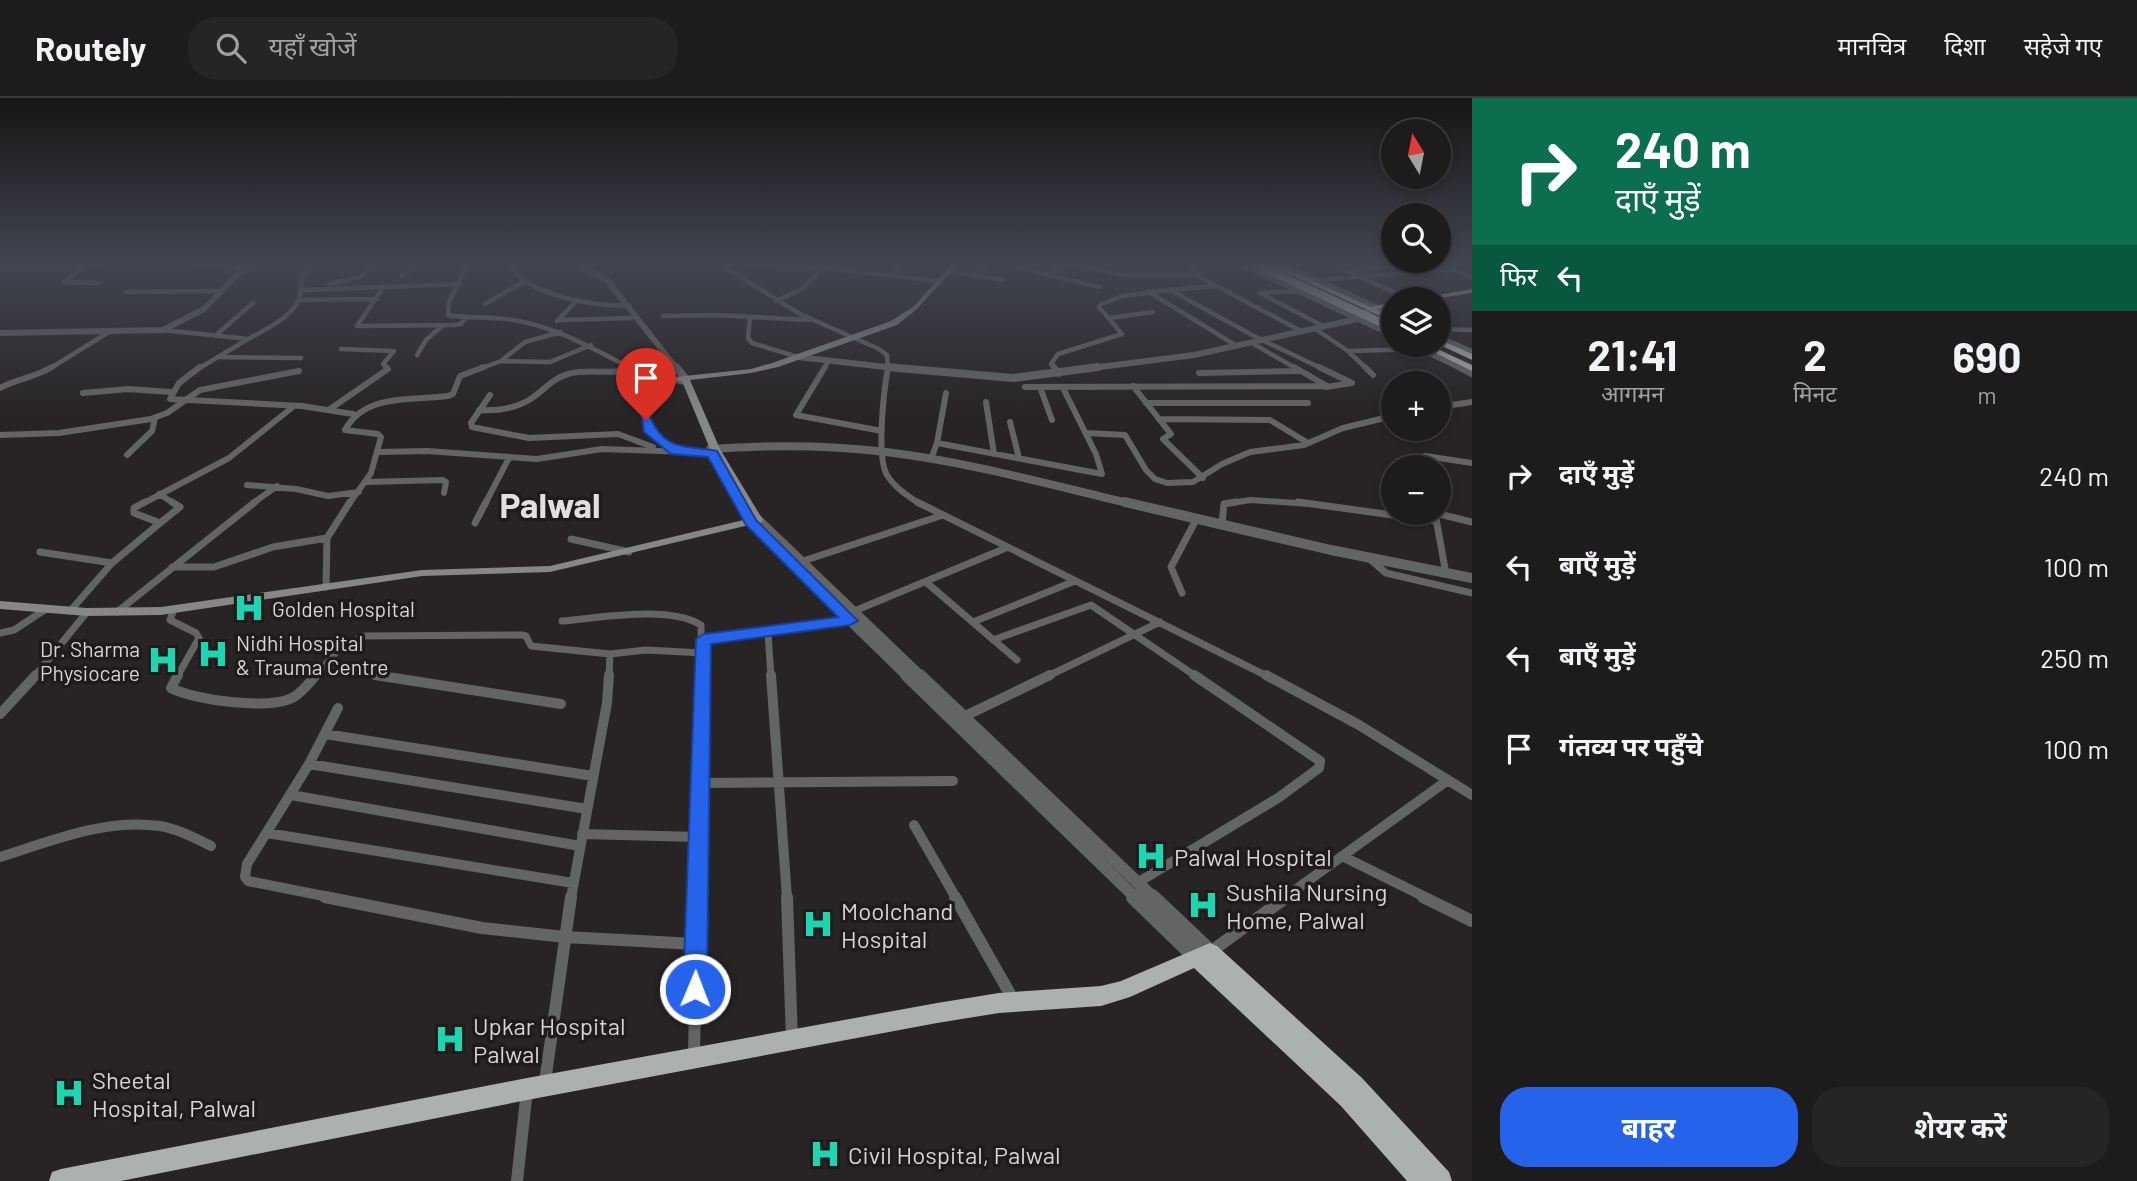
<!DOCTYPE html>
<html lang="hi">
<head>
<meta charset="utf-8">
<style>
  body { margin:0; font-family:Barlow,"Noto Sans Devanagari",sans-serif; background:#262425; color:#f1f3f6; height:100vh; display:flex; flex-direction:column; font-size:26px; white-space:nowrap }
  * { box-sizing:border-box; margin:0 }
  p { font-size:23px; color:#a1a1a3 }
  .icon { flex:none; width:38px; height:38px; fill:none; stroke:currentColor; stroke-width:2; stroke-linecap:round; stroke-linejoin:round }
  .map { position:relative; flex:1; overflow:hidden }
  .side { display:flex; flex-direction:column; background:#1e1b1c; width:665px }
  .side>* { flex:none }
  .top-card { background:#0b6e4f; color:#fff; overflow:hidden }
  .needle { width:46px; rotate:350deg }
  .controls { position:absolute; left:1381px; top:21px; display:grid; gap:14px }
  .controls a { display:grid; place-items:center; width:70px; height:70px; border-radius:50%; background:#1e1b1c; box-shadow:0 4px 10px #0003,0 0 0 2px #3c393b; font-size:35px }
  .pin { position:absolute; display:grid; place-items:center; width:60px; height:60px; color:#fff; margin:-72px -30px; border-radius:50% 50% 50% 0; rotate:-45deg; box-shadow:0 0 7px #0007 }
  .pin .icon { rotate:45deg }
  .me { position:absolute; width:77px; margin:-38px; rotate:1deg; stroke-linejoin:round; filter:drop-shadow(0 0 5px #0008) }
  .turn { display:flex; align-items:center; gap:24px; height:147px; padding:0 28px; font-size:32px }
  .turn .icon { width:91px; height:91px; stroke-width:2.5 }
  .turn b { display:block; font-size:49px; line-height:60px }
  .then { display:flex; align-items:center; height:66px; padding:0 28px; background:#0003; gap:14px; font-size:26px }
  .eta { display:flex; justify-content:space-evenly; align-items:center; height:119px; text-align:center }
  .eta b { font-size:42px; font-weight:700; line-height:49px }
  .action { display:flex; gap:14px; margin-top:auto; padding:14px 28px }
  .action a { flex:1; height:80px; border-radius:28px; background:#2563eb; color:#fff; font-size:28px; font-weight:700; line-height:80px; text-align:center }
  .action a+a { background:#262425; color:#f1f3f6 }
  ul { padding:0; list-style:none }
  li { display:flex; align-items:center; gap:21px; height:91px; padding:0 28px }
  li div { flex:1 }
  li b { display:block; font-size:26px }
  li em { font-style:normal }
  header { display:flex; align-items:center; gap:42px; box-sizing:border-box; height:98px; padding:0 35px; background:#1e1b1c; border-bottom:2px solid #3c393b }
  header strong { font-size:33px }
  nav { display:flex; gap:38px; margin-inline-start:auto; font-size:24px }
  .search { width:490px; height:63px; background:#262425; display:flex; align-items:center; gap:18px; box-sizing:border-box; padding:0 24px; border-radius:28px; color:#a1a1a3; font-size:26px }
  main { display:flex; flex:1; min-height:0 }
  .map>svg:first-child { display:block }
</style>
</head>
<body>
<header>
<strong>Routely</strong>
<div class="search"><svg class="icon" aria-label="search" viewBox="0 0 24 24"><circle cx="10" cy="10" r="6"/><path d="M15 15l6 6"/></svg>यहाँ खोजें</div>
<nav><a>मानचित्र</a><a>दिशा</a><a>सहेजे गए</a></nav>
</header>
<main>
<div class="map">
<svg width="1472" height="1083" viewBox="0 0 1472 1083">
  <rect width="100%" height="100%" fill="#282425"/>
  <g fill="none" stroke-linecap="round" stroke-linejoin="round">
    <path stroke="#636564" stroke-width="4.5" d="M 165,165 L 250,170
      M 468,165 L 449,204 L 448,217 C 470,221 491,218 513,222 C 557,229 593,251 633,271
      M 468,165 L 509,165
      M 509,165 C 524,197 597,210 629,207
      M 718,165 L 800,216 L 879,251 L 887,257 L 888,271
      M 998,165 L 1099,189
      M 1187,165 L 1200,179 L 1301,233
      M 1328,165 L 1410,201
      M 1435,165 L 1472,179
      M 719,166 L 832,171 L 939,183
      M 1068,166 L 1124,177 L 1196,177
      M 1334,166 L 1351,165
      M 0,169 L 84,169 L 118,165
      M 84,169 L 64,184 L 98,185
      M 949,173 L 1003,182
      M 1350,173 L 1405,167
      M 971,177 L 990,165
      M 1046,177 L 1071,165
      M 402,178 L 421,165
      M 892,178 L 903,165
      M 1317,182 L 1450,171
      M 329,186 L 360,179 L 379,165
      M 384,188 L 357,228 L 453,227 L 461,226 L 467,219
      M 303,192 L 460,186
      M 1170,192 L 1215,188
      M 1297,193 L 1260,195 L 1323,228
      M 126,194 L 223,193
      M 1149,194 L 1237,248
      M 299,202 L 377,201
      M 776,203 L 802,191 L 822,170
      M 485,206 L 525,183
      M 663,218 L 716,217 L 809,222
      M 750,219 L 748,240 L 752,245 L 798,259
      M 1109,220 L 1153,214
      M 559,222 L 631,220
      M 557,223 L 577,202
      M 1314,230 L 1348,253 L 1367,271
      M 1438,231 L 1472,232
      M 163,232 L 248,241 L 198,271
      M 215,238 L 253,205
      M 248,241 C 273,227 306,214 301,181 L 313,165
      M 1252,245 L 1297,271
      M 341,251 L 394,253 L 383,266 L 388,271
      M 1348,253 L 1422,251
      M 417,257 L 426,242 L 442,228
      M 221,259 L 301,260
      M 501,263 L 550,264 L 591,247
      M 49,271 L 109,234
      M 479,271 L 501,263 L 525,244 L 561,234
      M 630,271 L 633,270
      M 824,271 L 829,262
      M 1055,271 L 1051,266 L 1058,256 L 1122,236 L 1099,209 L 1101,206 L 1123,198 L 1170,192 L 1256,239 L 1323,271"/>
    <path stroke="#636564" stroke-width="6" d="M 200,269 L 179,285 L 170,301 L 302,308 L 353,316
      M 629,269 L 651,278 L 687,284
      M 825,269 L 796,317 L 882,333
      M 888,269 C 884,292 876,358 887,377 C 895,390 908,398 920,406
      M 1054,269 L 1059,276
      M 1319,269 L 1352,285 L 1326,289
      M 1365,269 L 1373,277
      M 1199,275 L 1300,273
      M 1133,288 L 1171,336 L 1163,341 L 1203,380
      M 1025,289 L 1327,288 L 1294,269
      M 1040,289 L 1052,322
      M 0,290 C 18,280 34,280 52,269
      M 83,295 L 128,291 L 171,294
      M 490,297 L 471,325 L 472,329 L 529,340 L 618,336 L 653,349
      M 647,304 L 646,329 L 675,353
      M 986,304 L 994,356
      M 1146,305 L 1308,305
      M 1438,309 L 1472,304
      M 330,311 L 388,271 L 386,269
      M 479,312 C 497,313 516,311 532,300 C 544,292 553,280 568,276 C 590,270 611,278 633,270
      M 1159,321 L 1270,322 L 1308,345
      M 1010,324 L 1019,360
      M 1086,335 L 1125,337 L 1146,372 L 1155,381 L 1167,385 L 1193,384 L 1222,366 L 1250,354 L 1304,347 L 1343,330 L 1393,318
      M 0,337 L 59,335 L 151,321 L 167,315 L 200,292 L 299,273
      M 937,345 L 1102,376 L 1096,356 L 1063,290
      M 379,354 L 427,353 L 537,361 L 602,351 L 718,355
      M 127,357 L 152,333 L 155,320
      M 931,361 L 937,345 L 946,295
      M 1426,369 L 1425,358 L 1472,365
      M 366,384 L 443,382 L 446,384 L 444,395
      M 247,387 L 296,391 L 328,398 L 359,394
      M 159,396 L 175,406
      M 142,406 L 229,360 L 294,308
      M 252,406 L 277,388
      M 349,406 L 371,375 L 381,339 L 378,336 L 345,332 C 365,295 412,303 448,298 L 453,296 L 460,278 L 484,269
      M 485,406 L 509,360
      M 1224,406 L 1251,402 L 1311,406"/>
    <path stroke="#636564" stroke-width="7" d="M 917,404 L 1269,579
      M 1298,404 L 1436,423
      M 1435,415 L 1446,476
      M 1435,415 L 1472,424
      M 160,425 L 180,409 L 172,404
      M 475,425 L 486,404
      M 1222,426 L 1224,406 L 1236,404
      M 571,441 L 629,454
      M 40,454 L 112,465
      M 1371,462 L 1386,475 L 1472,495
      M 800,464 L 943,417
      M 172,469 L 214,469 L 273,449 L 327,440
      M 927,485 L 1017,562
      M 326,489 L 327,440 L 350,404
      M 1182,495 L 1171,469 L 1197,420
      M 174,511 L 170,522 L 196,535 L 199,540 L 177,579
      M 71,512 L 112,465 L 160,425 L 134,415 L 134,410 L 145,404
      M 117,514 L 255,404
      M 852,514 L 1006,450
      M 562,523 C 599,520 669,507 701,527 L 702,579
      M 973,524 L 1075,483
      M 0,535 L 14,532 L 46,511
      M 768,535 L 771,579
      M 703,541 L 768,535 L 853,522
      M 993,542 L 1091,507 L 1197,579
      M 323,569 L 387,579
      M 34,579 L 87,514
      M 315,579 L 338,552 L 363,538 L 522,537 L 526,538 L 531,548 L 610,556 L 646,552 L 703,555
      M 609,579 L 610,556
      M 1046,579 L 1160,524"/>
    <path stroke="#636564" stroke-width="10" d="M 178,577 L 171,590 C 194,602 268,612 292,600 C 302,595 309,585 316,577
      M 375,577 L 561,606
      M 771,577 L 787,800
      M 1266,577 L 1359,627 L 1472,697
      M 0,616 L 36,577
      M 963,619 L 1050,577
      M 325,636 L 593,678
      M 309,666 L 587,711
      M 700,685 L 953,683
      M 291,697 L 580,748
      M 914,727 L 956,800
      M 267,735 L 573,785
      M 582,736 L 698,739
      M 1342,758 L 1427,800
      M 0,759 C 51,743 106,720 160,728 C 178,731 195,740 211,748
      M 1137,785 L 1278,700 L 1319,670 L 1320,663 L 1194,577
      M 334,800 L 248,783 L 245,779 L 247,766 L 309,666 L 338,610
      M 571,800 L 607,605 L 609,577
      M 697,800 L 702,577
      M 1284,800 L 1448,682"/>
    <path stroke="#636564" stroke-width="12" d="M 325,799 L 482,830 L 565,839 L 696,846
      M 787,799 L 792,942
      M 955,799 L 1013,901
      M 1423,799 L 1472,823
      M 1210,854 L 1287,799
      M 694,958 L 697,799
      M 545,984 L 571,799
      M 517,1083 L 527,992"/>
    <path stroke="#636564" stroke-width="6" d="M 573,165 L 607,182 L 677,271
      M 1239,165 L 1393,237
      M 1279,165 L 1393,217
      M 0,235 L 163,232 L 204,211 L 238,176 L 262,165
      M 1438,239 L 1472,254
      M 1413,247 L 1463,271
      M 798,259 L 903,271
      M 1084,271 L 1194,257 L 1357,221 L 1370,212"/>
    <path stroke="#636564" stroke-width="8" d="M 676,269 L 685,280
      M 887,269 L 1013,280 L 1098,269
      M 1460,269 L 1472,275
      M 710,351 C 769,347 828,347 886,354 C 969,364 1051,387 1132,406"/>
    <path stroke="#636564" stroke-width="10" d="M 1125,404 L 1331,452 L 1472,480
      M 758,422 L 922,579
      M 798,472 L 908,579"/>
    <path stroke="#636564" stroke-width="12" d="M 906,577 L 1136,800
      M 920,577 L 1154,800"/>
    <path stroke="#636564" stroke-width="16" d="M 1134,799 L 1197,860
      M 1152,799 L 1210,854"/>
    <path fill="#858887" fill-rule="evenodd" d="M 956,165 L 963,165 L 955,169 L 917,211 L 897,227 L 778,269 L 751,275 L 690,282 L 720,351 L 763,422 L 762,424 L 550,474 L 422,478 L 161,517 L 87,518 L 0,511 L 0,503 L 87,510 L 161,509 L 422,472 L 550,468 L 752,420 L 710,351 L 682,283 L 675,283 L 675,279 L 751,271 L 772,265 L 891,223 L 913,209 L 951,167 Z"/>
    <path fill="#acb0ae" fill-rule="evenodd" d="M 1265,165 L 1273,165 L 1371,209 L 1393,204 L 1393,208 L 1376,211 L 1393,219 L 1393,224 Z
      M 1472,191 L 1472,195 L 1433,201 L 1416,201 Z
      M 1438,241 L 1472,256 L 1472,262 L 1438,246 Z
      M 1419,247 L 1429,247 L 1472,267 L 1472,273 Z
      M 1210,845 L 1217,848 L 1362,980 L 1449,1074 L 1452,1083 L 1407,1083 L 1341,1008 L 1194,870 L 1130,899 L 1101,908 L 999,915 L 937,925 L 527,1002 L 121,1083 L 49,1083 L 52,1074 L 61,1071 L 527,980 L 937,905 L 999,895 L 1101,888 L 1121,883 Z"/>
    <path stroke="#acb0ae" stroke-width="8" d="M 1253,165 L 1393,230"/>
  </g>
  <linearGradient id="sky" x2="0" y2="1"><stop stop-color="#161414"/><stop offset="0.52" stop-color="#424551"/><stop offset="1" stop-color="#424551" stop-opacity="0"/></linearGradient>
  <rect width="1472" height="316" fill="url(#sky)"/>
  <path fill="#2563eb" stroke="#184099" stroke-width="2" d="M 642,319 L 650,319 C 665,354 686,347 717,353 L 756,422 L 858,523 L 850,527 L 711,546 L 707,891 L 703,899 L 695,902 L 687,899 L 683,891 L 696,541 L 704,536 L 838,519 L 746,427 L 708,359 L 671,356 L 644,334 Z"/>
  <defs>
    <g id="hospital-bare" transform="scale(2.415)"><path d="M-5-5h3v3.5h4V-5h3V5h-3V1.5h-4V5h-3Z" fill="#1dd5b1" stroke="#1f1b1b" stroke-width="2.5" paint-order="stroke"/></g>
  </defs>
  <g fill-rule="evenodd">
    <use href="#hospital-bare" x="249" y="510"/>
    <use href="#hospital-bare" x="213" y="556"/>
    <use href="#hospital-bare" x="163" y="562"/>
    <use href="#hospital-bare" x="1151" y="758"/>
    <use href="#hospital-bare" x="1203" y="807"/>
    <use href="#hospital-bare" x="818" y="826"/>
    <use href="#hospital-bare" x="450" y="941"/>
    <use href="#hospital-bare" x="69" y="995"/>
    <use href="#hospital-bare" x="825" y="1056"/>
  </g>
  <g text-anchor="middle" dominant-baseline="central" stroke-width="7" stroke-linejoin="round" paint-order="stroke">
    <g font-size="21" fill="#d7d4d4" stroke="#1f1b1b" text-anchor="start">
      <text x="272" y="510">Golden Hospital</text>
      <text x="236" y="544">Nidhi Hospital<tspan x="236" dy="24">&amp; Trauma Centre</tspan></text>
      <text x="140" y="550" text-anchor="end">Dr. Sharma<tspan x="140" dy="24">Physiocare</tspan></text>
    </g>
    <g font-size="24" fill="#d7d4d4" stroke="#1f1b1b" text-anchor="start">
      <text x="1174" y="758">Palwal Hospital</text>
      <text x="1226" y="793">Sushila Nursing<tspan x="1226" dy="28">Home, Palwal</tspan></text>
      <text x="841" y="812">Moolchand<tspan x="841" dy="28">Hospital</tspan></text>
      <text x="473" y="927">Upkar Hospital<tspan x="473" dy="28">Palwal</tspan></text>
      <text x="92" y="981">Sheetal<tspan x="92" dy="28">Hospital, Palwal</tspan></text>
      <text x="848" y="1056">Civil Hospital, Palwal</text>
    </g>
    <g font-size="35" font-weight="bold" fill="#e4dfdf" stroke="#1f1b1b">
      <text x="550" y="406">Palwal</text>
    </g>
  </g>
</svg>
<div class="controls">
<a><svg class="needle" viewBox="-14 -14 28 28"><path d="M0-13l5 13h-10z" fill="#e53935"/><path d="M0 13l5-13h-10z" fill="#a1a1a3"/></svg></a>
<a><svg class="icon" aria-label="search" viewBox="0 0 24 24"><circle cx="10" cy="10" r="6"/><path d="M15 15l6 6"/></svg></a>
<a><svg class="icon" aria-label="layers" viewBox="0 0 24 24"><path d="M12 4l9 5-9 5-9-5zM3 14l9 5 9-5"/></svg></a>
<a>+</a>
<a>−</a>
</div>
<div class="pin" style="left:646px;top:322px;background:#d93025"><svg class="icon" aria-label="arrive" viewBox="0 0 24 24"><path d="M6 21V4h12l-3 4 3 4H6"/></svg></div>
<svg class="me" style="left:695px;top:891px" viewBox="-20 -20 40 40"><circle r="17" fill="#2563eb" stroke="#fff" stroke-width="3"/><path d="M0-11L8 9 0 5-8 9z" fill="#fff"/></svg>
</div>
<section class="side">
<div class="top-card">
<div class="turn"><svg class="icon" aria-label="right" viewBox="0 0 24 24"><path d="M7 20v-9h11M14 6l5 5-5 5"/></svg><div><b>240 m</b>दाएँ मुड़ें</div></div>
<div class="then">फिर<svg class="icon" aria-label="left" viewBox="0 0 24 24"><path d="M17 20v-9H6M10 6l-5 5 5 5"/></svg></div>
</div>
<div class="eta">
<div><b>21:41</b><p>आगमन</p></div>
<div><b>2</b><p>मिनट</p></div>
<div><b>690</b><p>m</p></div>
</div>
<ul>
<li><svg class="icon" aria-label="right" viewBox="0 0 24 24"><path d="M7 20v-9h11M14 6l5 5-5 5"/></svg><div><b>दाएँ मुड़ें</b></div><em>240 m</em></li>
<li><svg class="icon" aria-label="left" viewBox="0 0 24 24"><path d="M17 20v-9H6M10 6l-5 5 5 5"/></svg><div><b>बाएँ मुड़ें</b></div><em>100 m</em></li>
<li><svg class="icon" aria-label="left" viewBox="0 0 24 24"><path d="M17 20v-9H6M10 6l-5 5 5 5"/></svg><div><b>बाएँ मुड़ें</b></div><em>250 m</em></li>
<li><svg class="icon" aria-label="arrive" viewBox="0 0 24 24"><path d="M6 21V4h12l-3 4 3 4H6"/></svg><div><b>गंतव्य पर पहुँचे</b></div><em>100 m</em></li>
</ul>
<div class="action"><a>बाहर</a><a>शेयर करें</a></div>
</section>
</main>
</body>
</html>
